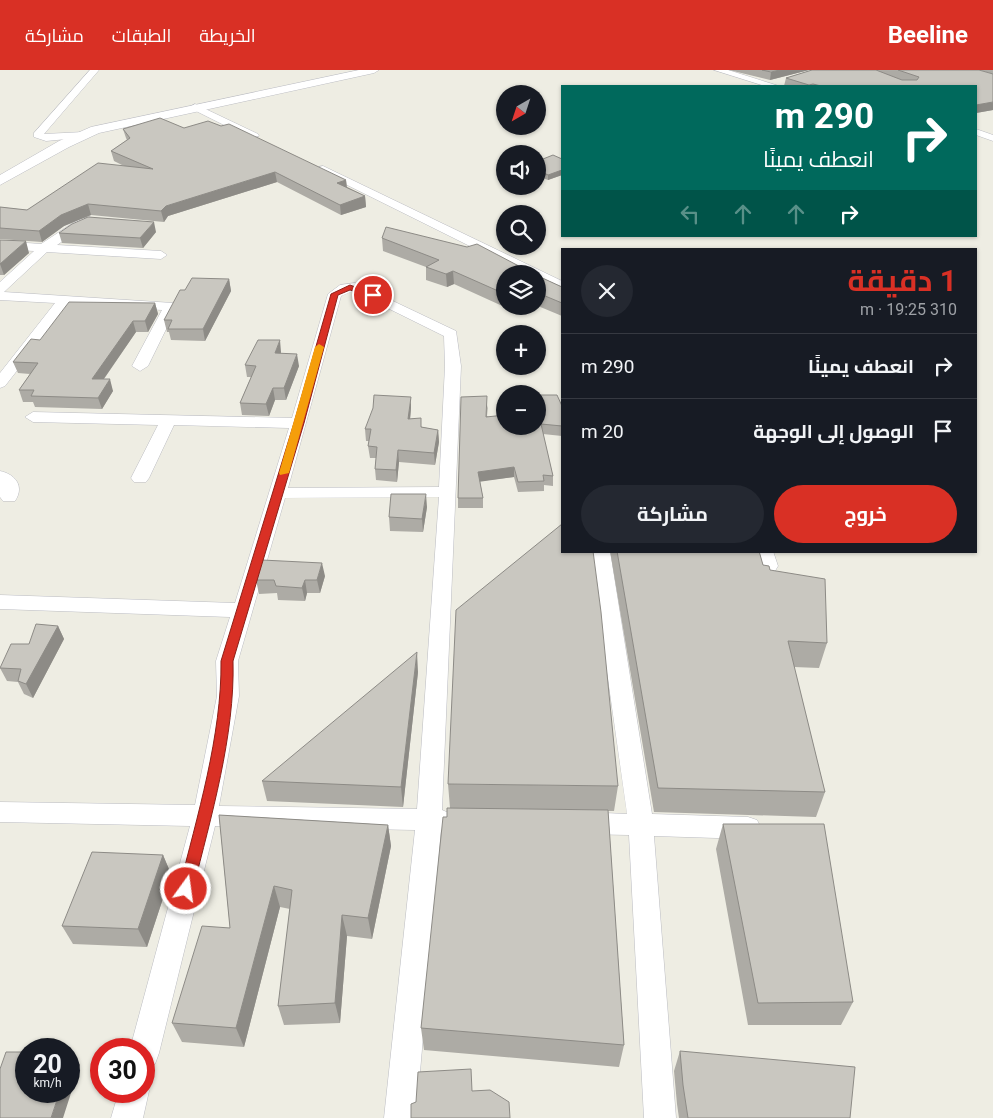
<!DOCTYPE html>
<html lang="ar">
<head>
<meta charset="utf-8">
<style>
  body { margin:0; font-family:Roboto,Cairo,sans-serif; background:#242831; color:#f1f3f6; direction:rtl; height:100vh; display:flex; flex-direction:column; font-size:19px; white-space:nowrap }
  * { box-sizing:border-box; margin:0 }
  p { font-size:16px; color:#9ea1a6 }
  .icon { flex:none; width:28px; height:28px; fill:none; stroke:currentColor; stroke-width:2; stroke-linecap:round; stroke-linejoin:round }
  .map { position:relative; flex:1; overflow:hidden; direction:ltr }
  .drawer { position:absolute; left:561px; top:178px; width:416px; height:305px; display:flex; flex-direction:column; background:#171b24; border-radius:0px; box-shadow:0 1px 4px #0004; direction:rtl }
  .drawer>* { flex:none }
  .banner { position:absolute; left:561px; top:15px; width:416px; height:152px; border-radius:0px; box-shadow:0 1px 4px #0004; direction:rtl; background:#00695c; color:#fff; overflow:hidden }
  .needle { width:32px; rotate:219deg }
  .buttons { position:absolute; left:496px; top:15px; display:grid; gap:10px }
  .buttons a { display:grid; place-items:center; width:50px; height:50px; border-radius:50%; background:#171b24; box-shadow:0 1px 4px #0004; font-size:25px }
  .speed { position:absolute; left:15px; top:968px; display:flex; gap:10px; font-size:25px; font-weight:700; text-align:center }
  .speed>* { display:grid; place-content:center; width:65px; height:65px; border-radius:50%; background:#171b24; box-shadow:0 1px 4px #0004; line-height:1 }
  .speed small { font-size:12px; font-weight:400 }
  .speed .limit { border:8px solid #d22; background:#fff; color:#111 }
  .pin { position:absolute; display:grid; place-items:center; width:42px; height:42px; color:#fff; margin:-21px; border:2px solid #fff; border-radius:50%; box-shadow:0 1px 5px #0007 }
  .me { position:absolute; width:55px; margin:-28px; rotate:14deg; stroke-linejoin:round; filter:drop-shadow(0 0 4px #0008) }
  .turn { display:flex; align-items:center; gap:18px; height:105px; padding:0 20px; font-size:22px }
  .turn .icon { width:65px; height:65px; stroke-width:2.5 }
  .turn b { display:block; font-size:35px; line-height:42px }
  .lanes { display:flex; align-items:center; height:48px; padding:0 20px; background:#0003; justify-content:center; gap:25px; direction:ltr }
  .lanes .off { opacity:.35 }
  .round { display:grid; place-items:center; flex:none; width:52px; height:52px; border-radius:26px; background:#242831 }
  .head { display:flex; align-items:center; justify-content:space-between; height:85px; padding:0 20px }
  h1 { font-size:30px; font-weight:700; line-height:38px; color:#d93025 }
  .action { display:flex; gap:10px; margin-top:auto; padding:10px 20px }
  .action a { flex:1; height:58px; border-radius:30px; background:#d93025; color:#fff; font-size:20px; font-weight:700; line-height:58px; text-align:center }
  .action a+a { background:#242831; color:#f1f3f6 }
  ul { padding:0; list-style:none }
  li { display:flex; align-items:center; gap:15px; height:65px; padding:0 20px; border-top:1px solid #363941 }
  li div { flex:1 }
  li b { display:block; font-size:19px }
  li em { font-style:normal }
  header { display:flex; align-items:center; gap:30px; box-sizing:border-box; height:70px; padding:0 25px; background:#d93025; color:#fff }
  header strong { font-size:24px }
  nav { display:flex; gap:28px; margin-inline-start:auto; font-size:18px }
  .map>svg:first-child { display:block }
</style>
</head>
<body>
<header>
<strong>Beeline</strong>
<nav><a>الخريطة</a><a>الطبقات</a><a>مشاركة</a></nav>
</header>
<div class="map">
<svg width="993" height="1048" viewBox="0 0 993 1048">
  <rect width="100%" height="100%" fill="#eeede3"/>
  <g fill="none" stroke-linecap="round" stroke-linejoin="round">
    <g stroke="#bbbcc2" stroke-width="1">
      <path id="minor" d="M 90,0 L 99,0 L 44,64 L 84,62 L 89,65 L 88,67 L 46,71 L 34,67 L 34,63 Z
        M 714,0 L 728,0 L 779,16 L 765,16 Z
        M 195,34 L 258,64 L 259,66 L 250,68 L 192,39 L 190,37 Z
        M 976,59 L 993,65 L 993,71 L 976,65 Z
        M 323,96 L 562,211 L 562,220 L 538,209 L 538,204 L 526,204 L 319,101 L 319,97 Z
        M 90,147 L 96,151 L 94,154 L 86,155 L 57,175 L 161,181 L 167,185 L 161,189 L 47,182 L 4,222 L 173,233 L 176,239 L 148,296 L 140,301 L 132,296 L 162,240 L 69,234 L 5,316 L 0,318 L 0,303 L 55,233 L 0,230 L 0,212 L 34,181 L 0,179 L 0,171 L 41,174 L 79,149 Z
        M 355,213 L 456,261 L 461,296 L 442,740 L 449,743 L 452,750 L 449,757 L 441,760 L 416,1048 L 384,1048 L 415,760 L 215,756 L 159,983 L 155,994 L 144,998 L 144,979 L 130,979 L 190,756 L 0,752 L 0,732 L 195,735 L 217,626 L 216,591 L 230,547 L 0,539 L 0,525 L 235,533 L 289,358 L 174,355 L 149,408 L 146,412 L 134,412 L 131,408 L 158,355 L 33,352 L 25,347 L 33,342 L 292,348 L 328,224 L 340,215 ZM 353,221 L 444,266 L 445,296 L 439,417 L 288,418 L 341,226 ZM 439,427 L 417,739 L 219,736 L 239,626 L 238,591 L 285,428 Z
        M 0,401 C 15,404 25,416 15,431 L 3,431 L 0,427 Z
        M 590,481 L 610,481 L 652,744 L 748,747 L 757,750 L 761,758 L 757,766 L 748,769 L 654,766 L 676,1048 L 644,1048 L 629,765 L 582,764 L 573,760 L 570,753 L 573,746 L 582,742 L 627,744 Z
        M 754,481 L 773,481 L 778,496 L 775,501 L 768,502 L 761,501 Z
        M 144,1010 L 149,1021 L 143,1048 L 111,1048 L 119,1021 L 144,1021 Z"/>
    </g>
    <g stroke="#bbbcc2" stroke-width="1">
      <path id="tertiary" d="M 359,0 L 379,0 L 374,3 L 99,63 L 69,77 L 0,115 L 0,105 L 59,71 L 91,57 Z"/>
    </g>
    <use href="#minor" fill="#fff" fill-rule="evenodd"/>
    <use href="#tertiary" fill="#fff" fill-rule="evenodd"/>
  </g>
  <path fill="#adaba5" d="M 729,0 L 809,0 L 770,10 Z
    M 812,0 L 993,0 L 993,4 L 979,0 L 993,40 L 976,43 L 976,16 L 784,16 L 786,8 Z
    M 184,58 L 346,110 L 347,117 L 365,126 L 366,137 L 341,145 L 277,112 L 168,146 L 164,152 L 91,145 L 64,156 L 42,172 L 0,169 L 0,137 L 27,140 L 124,96 L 114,91 L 111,81 L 127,70 L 126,68 L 123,59 Z
    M 562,89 L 562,105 L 548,110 L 538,106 L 538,91 Z
    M 156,162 L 143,178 L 62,173 L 59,163 Z
    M 382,168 L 505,204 L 505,236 L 515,236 L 509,239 L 454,214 L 447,217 L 426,210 L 426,197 L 383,181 Z
    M 0,170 L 29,183 L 4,205 L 0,205 Z
    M 538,206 L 562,217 L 562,246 L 538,236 Z
    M 229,209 L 231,221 L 205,271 L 171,270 L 169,262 L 167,262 L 164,250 L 185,220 Z
    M 155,233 L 158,244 L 148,262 L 136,262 L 104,309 L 113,321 L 102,339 L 35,337 L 33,332 L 23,332 L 19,320 L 30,304 L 18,303 L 13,292 L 40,270 Z
    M 281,282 L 281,284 L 299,296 L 286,330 L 275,330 L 269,346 L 242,345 L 240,333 L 251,307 L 247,307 L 245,295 Z
    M 488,335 L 487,346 L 505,356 L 562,336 L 562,366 L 543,364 L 553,406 L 553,416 L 544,415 L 544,421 L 518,422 L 514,407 L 480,411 L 483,428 L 483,438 L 458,438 L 458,428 Z
    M 411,338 L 410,349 L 422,357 L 438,360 L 439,372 L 435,395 L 399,392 L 397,412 L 376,410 L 375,399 L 376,388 L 370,388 L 368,376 L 369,371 L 366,371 L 365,359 Z
    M 427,437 L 423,462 L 390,461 L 389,447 Z
    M 610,481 L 759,481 L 763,495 L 770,500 L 827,573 L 819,598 L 794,597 L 825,722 L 816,747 L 654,742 Z
    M 325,506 L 320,523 L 307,523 L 305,531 L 278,530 L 277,523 L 259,524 L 256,510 Z
    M 58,556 L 64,569 L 33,628 L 24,624 L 18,612 L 7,611 L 0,598 L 29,574 Z
    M 418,602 L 403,737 L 267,731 L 262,711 Z
    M 448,714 L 618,716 L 614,741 L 608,741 L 624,975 L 619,997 L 424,980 L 421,958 L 447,747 L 450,738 Z
    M 219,745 L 388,755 L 391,776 L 372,869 L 347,866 L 340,953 L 284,955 L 278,936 L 290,839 L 280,837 L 244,977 L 182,972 L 172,953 L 230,858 Z
    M 723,754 L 853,932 L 841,955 L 748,955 L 716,779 Z
    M 163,785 L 171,804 L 147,877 L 73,874 L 62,856 Z
    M 680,981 L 850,1048 L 679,1048 L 677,1034 L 674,1001 Z"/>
  <path fill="#8d8b86" d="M 780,0 L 809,0 L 770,10 L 771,2 Z
    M 993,32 L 993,40 L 976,43 L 976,35 Z
    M 562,100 L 562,105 L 548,110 L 548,105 Z
    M 275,102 L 277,112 L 168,146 L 164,152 L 161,141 L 166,136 Z
    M 346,110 L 347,121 L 337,113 Z
    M 365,126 L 366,137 L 341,145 L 340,135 Z
    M 88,134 L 91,145 L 64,156 L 42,172 L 39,161 L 61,145 Z
    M 154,152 L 156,162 L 143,178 L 140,168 Z
    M 26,171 L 29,183 L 4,205 L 0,194 Z
    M 453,201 L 454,214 L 447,217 L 446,204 Z
    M 229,209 L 231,221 L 205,271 L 203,259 Z
    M 155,233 L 158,244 L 148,262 L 145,251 Z
    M 133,251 L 136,262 L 96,320 L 92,309 Z
    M 280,270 L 281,282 L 277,295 L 275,283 Z
    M 297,284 L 299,296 L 286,330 L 284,318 Z
    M 110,309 L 113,321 L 102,339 L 98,328 Z
    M 273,318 L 275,330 L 269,346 L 266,334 Z
    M 411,327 L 411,338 L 409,361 L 408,349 Z
    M 438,360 L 439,372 L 435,395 L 434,383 Z
    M 398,380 L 399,392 L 397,412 L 396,400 Z
    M 514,397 L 514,407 L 478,412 L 478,402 Z
    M 426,424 L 427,437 L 423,462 L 422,449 Z
    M 322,493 L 325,506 L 320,523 L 317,510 Z
    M 305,510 L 307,523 L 305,531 L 302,518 Z
    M 58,556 L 64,569 L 33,628 L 26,614 Z
    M 417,582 L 418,602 L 403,737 L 401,717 Z
    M 388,755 L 391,776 L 372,869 L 368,848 Z
    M 163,785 L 171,804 L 147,877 L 138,859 Z
    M 274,816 L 280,837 L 244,977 L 236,958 Z
    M 342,845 L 347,866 L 340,953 L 335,933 Z
    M 72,983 L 80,995 L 63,1048 L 51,1048 L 60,1021 L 69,1021 L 69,995 Z"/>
  <path fill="#c9c7c0" stroke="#8d8b86" d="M 762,0 L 780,0 L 771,2 Z
    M 812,0 L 876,0 L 902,10 L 917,10 L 919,7 L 898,0 L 979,0 L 993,4 L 993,32 L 976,35 L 976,16 L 821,16 L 813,14 L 809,15 L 786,8 Z
    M 160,48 L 184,58 L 208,51 L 221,56 L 229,54 L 346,110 L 337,113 L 365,126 L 340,135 L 275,102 L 166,136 L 161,141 L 88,134 L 61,145 L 39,161 L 0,158 L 0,137 L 27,140 L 98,93 L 153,99 L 111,81 L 130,68 L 123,59 Z
    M 553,85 L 562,89 L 562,100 L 548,105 L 538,100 L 538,91 Z
    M 88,147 L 154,152 L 140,168 L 59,163 L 72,154 Z
    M 386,157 L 467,177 L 477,174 L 534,204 L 505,204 L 505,224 L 453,201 L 446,204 L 426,197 L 439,190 L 382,168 Z
    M 0,170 L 26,171 L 0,194 Z
    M 538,206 L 562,217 L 562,233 L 538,223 Z
    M 192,208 L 229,209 L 203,259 L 168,259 L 172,250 L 164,250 L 180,220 L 185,220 Z
    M 69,232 L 155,233 L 145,251 L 133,251 L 92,309 L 110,309 L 98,328 L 31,326 L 34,320 L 19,320 L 38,293 L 13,292 L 31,269 L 40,270 Z
    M 258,270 L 280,270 L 275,283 L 297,284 L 284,318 L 273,318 L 266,334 L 240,333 L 256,296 L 245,295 Z
    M 374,325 L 411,327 L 408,349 L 421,348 L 421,357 L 438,360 L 434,383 L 398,380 L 396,400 L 375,399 L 377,377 L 368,376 L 371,359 L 365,359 L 373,338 Z
    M 538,325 L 557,325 L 562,336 L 562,356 L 541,354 L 553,406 L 543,405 L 544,411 L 518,412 L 514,397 L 478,402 L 483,428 L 458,428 L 461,327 L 487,326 L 486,347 L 505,345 L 505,356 L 538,356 Z
    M 391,424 L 426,424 L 422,449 L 389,447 Z
    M 562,454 L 562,481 L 593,481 L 601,542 L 618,716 L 448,714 L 456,540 Z
    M 617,481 L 759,481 L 763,495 L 769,496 L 770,500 L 825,509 L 827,573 L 788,571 L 825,722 L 658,718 Z
    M 262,490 L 322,493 L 317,510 L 305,510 L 302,518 L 276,516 L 274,510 L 256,510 Z
    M 36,554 L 58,556 L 26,614 L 18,611 L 21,599 L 0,598 L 11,574 L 29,574 Z
    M 417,582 L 401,717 L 262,711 Z
    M 447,738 L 608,740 L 624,975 L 421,958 L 443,747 L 447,747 Z
    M 219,745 L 388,755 L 368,848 L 342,845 L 335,933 L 278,936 L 292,820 L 274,816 L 236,958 L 172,953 L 202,856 L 230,858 Z
    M 723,754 L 824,754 L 853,932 L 758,933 Z
    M 92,782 L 163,785 L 138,859 L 62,856 Z
    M 680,981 L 855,997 L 850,1048 L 688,1048 L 683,1015 Z
    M 6,982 L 26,982 L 26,1021 L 60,1021 L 51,1048 L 0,1048 L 0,999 Z
    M 69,983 L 72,983 L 69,995 Z
    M 471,999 L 472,1021 L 490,1020 L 509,1032 L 510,1048 L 411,1048 L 411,1034 L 416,1032 L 418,1002 Z"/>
  <path fill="#d93025" stroke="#8d1f18" d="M 350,215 L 377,225 L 373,227 L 350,220 L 338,225 L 304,353 L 233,591 C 235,665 211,747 193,819 L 191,823 L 186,825 L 181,823 L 179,819 C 197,747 222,665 221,591 L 294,353 L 331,224 Z"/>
  <path fill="#f59e0b" d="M 319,274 L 324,277 L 289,403 L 280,405 L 279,403 L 315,277 Z"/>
</svg>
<div class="buttons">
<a><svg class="needle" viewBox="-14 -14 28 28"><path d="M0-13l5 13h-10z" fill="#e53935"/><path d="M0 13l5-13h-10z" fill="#9ea1a6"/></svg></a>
<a><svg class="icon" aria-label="sound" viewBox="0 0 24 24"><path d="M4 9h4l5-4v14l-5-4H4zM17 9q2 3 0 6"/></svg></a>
<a><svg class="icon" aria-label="search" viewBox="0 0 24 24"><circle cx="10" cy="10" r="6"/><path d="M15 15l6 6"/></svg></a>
<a><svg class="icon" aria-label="layers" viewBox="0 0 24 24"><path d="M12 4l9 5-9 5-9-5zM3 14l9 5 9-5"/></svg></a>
<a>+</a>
<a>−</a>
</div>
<div class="speed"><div>20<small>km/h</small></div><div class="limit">30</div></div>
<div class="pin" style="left:373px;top:225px;background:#d93025"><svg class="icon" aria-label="arrive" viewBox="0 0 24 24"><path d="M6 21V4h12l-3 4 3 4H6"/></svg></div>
<svg class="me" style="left:186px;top:819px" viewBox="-20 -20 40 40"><circle r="17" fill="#d93025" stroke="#fff" stroke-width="3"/><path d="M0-11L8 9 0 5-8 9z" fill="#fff"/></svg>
<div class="banner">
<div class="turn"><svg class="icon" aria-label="right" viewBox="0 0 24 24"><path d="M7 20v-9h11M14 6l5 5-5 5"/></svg><div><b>290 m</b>انعطف يمينًا</div></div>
<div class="lanes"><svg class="icon off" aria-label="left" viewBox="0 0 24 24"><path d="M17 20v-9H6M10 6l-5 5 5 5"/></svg><svg class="icon off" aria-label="ahead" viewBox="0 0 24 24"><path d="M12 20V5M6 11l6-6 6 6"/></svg><svg class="icon off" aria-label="ahead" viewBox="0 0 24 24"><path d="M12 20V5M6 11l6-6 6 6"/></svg><svg class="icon" aria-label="right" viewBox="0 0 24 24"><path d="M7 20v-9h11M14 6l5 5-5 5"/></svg></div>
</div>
<section class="drawer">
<div class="head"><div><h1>1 دقيقة</h1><p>310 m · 19:25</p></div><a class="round"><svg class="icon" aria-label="close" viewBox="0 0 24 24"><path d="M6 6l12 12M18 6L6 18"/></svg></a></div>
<ul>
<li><svg class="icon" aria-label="right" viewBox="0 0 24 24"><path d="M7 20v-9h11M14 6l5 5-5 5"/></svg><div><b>انعطف يمينًا</b></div><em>290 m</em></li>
<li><svg class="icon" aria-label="arrive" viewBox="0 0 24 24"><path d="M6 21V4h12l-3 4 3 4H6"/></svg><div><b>الوصول إلى الوجهة</b></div><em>20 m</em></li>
</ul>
<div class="action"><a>خروج</a><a>مشاركة</a></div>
</section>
</div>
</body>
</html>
